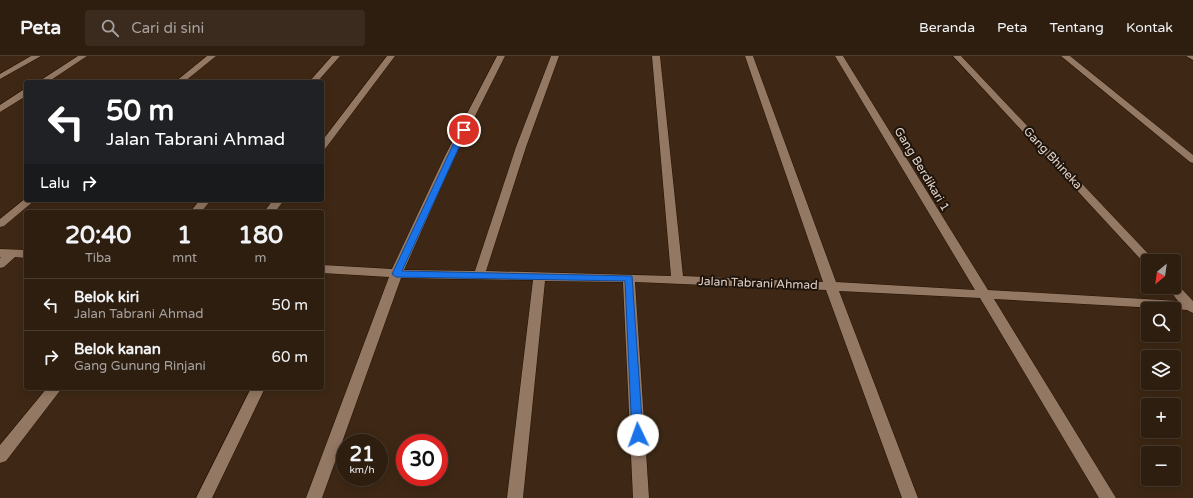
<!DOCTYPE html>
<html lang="id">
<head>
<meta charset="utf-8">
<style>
  body { margin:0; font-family:"Varela Round",sans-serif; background:#3a2b1e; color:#f1f3f6; height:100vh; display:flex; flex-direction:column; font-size:15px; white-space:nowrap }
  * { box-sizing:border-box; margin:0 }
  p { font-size:13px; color:#a7a29f }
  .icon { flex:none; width:22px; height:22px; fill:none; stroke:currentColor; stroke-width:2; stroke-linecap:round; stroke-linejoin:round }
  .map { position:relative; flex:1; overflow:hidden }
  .side { position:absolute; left:24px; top:154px; width:300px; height:180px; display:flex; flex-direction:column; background:#2e1e10; border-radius:4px; box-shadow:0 2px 10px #0003,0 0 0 1px #493c30 }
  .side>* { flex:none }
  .guide { position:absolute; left:24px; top:24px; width:300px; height:122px; border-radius:4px; box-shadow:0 2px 10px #0003,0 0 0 1px #493c30; background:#202124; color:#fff; overflow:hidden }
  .needle { width:26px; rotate:209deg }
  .buttons { position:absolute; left:1141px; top:198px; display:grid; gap:8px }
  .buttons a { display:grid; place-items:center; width:40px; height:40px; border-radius:4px; background:#2e1e10; box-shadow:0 2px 10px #0003,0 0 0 1px #493c30; font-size:20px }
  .speed { position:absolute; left:336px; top:378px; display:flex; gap:8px; font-size:20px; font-weight:700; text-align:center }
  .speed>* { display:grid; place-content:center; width:52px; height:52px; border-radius:50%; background:#2e1e10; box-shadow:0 2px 10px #0003,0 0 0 1px #493c30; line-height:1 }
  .speed small { font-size:10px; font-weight:400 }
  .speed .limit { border:6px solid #d22; background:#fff; color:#111 }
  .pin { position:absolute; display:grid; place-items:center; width:34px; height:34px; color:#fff; margin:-17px; border:2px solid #fff; border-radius:50%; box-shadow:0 1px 4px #0007 }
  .me { position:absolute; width:44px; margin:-22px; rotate:357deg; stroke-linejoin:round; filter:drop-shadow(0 0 3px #0008) }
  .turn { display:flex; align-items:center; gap:14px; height:84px; padding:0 16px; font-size:18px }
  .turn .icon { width:52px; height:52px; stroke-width:2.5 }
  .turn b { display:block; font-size:28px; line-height:34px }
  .then { display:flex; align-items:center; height:38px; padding:0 16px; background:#0003; gap:8px; font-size:15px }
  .eta { display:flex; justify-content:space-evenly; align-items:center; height:68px; text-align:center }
  .eta b { font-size:24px; font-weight:700; line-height:28px }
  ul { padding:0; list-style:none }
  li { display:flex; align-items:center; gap:12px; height:52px; padding:0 16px; border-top:1px solid #493c30 }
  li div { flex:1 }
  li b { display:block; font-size:15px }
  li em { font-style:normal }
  header { display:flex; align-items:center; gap:24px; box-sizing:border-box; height:56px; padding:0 20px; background:#2e1e10; border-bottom:1px solid #493c30 }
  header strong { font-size:19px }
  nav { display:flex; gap:22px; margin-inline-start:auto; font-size:14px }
  .search { width:280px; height:36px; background:#3a2b1e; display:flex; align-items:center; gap:10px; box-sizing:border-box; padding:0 14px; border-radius:4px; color:#a7a29f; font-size:15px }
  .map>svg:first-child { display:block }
</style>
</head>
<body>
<header>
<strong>Peta</strong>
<div class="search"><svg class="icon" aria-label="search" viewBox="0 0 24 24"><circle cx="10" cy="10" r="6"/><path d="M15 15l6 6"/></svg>Cari di sini</div>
<nav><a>Beranda</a><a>Peta</a><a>Tentang</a><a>Kontak</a></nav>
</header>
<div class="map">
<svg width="1193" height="442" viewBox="0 0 1193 442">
  <rect width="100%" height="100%" fill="#3e2815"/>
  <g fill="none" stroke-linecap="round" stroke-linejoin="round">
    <g stroke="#251000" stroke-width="1">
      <path id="minor" d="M 31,0 L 41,0 L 0,23 L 0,18 Z
        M 78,0 L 87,0 L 48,26 L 38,26 Z
        M 207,0 L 216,0 L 184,26 L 175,26 Z
        M 332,0 L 340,0 L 317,26 L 309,26 Z
        M 387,0 L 395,0 L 325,93 L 322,94 L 322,85 Z
        M 497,0 L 505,0 L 455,100 L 404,214 L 475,215 L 516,91 L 551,0 L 559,0 L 526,91 L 486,215 L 671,220 L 652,0 L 660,0 L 683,220 L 823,226 L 745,0 L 753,0 L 836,226 L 975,234 L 835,0 L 843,0 L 988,234 L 1178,245 L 1167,231 L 1174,231 L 1174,227 L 1177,228 L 1193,245 L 1193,257 L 1187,254 L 1174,253 L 994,243 L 1116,442 L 1099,442 L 980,242 L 839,235 L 918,442 L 902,442 L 826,234 L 635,226 L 649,442 L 633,442 L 623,226 L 545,225 L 523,442 L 507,442 L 533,224 L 401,222 L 322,442 L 306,442 L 389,221 L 322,217 L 322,209 L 392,213 L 445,100 Z
        M 953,0 L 961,0 L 1155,205 L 1148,205 L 1148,209 L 1145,208 Z
        M 1061,0 L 1070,0 L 1193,99 L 1193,107 L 1190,106 Z
        M 1186,0 L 1193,0 L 1193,4 Z
        M 23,34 L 26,34 L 26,40 L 0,56 L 0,49 Z
        M 26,142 L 26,144 L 35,144 L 4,170 L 0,171 L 0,163 Z
        M 200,144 L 211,144 L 201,156 L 190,156 Z
        M 273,144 L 284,144 L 275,156 L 264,156 Z
        M 0,193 L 26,194 L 26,202 L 15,201 L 4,211 L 0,212 L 0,202 L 1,201 L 0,201 Z
        M 47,332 L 62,332 L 6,405 L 0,407 L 0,389 Z
        M 251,332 L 265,332 L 212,442 L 196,442 Z"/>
    </g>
    <use href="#minor" fill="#937863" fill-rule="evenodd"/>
  </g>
  <path fill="#1a73e8" stroke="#114b97" d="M 464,72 L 467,74 L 402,215 L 632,220 L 643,379 L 642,383 L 638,384 L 634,383 L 632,379 L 625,225 L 396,221 L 392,218 L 460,74 Z"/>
  <g text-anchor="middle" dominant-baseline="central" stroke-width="4" stroke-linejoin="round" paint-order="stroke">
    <g font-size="12" fill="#e0d1c6" stroke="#1e140b">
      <text transform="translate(1053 102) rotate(47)">Gang Bhineka</text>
      <text transform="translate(922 113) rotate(59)">Gang Berdikari 1</text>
      <text transform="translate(758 227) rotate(2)">Jalan Tabrani Ahmad</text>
    </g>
  </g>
</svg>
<div class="buttons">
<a><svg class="needle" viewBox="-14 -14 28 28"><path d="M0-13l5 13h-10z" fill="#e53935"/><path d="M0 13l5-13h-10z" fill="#a7a29f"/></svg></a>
<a><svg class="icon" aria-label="search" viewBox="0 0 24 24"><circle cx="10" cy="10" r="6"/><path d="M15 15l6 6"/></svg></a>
<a><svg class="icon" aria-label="layers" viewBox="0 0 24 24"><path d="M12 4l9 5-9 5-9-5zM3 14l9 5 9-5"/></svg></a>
<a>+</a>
<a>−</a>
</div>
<div class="speed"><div>21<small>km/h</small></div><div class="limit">30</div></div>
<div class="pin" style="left:464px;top:74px;background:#d93025"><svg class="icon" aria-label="arrive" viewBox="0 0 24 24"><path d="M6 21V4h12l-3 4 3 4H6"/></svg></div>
<svg class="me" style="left:638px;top:379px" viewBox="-20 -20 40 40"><circle r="19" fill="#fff"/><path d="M0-13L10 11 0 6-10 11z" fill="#1a73e8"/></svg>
<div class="guide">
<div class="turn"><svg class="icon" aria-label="left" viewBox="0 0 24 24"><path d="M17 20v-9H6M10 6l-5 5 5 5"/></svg><div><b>50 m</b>Jalan Tabrani Ahmad</div></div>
<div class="then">Lalu<svg class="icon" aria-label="right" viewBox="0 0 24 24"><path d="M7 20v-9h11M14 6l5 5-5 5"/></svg></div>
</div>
<section class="side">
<div class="eta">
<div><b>20:40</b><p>Tiba</p></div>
<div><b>1</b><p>mnt</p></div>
<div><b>180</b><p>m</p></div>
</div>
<ul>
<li><svg class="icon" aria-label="left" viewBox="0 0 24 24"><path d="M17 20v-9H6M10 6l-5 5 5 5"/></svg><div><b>Belok kiri</b><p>Jalan Tabrani Ahmad</p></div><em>50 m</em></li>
<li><svg class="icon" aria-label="right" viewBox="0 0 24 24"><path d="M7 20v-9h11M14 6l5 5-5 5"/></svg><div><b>Belok kanan</b><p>Gang Gunung Rinjani</p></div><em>60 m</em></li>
</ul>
</section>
</div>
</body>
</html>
